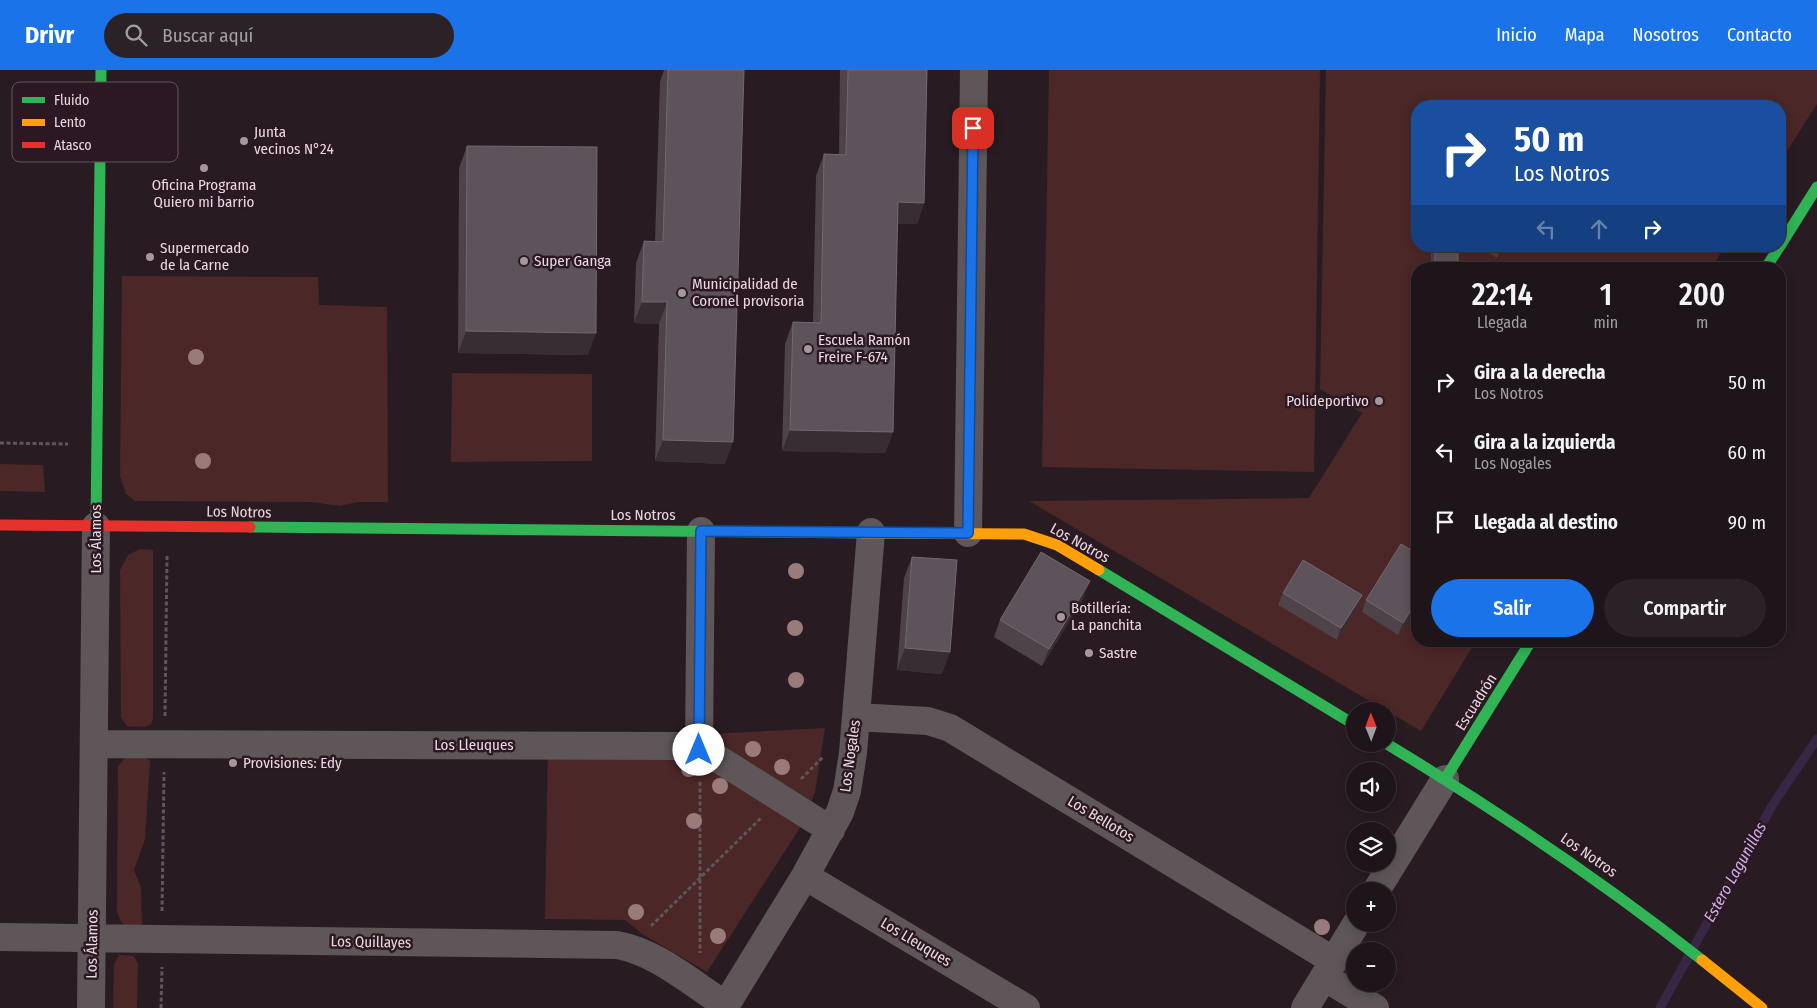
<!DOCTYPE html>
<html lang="es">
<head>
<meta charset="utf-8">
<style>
  body { margin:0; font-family:"Fira Sans Condensed",sans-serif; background:#2b2227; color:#f1f3f6; height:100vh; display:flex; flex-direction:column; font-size:19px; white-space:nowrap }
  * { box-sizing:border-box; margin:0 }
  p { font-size:16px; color:#a19fa2 }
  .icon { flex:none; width:28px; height:28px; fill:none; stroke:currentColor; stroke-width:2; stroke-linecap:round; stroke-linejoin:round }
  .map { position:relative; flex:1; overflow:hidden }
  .panel { position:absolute; left:1411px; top:192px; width:375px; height:385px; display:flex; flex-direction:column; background:#1e151a; border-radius:20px; box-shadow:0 2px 12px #0003,0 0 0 1px #3c3439 }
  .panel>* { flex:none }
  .top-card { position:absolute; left:1411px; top:30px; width:375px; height:152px; border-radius:20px; box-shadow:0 2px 12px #0003,0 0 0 1px #3c3439; background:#1a4fa0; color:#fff; overflow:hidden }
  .needle { width:32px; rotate:359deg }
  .controls { position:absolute; left:1346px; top:632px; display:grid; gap:10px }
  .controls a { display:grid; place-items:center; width:50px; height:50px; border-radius:50%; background:#1e151a; box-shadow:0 2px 12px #0003,0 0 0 1px #3c3439; font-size:25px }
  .pin { position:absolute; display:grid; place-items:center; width:42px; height:42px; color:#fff; margin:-21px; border-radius:10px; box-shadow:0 2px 8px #0006 }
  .me { position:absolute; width:55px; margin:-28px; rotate:0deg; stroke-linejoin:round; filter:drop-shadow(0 0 4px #0008) }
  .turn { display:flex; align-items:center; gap:18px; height:105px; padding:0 20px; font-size:22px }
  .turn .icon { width:65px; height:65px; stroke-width:2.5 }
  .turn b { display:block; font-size:35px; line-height:42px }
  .lanes { display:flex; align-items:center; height:48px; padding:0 20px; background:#0003; justify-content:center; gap:25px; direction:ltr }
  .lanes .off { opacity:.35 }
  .eta { display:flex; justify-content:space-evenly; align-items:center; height:85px; text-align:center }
  .eta b { font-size:30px; font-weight:600; line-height:35px }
  .button { display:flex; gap:10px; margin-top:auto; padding:10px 20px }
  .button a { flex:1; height:58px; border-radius:30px; background:#1a73e8; color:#fff; font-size:20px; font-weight:600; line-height:58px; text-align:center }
  .button a+a { background:#2b2227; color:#f1f3f6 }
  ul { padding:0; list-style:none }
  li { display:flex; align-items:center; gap:15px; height:70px; padding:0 20px }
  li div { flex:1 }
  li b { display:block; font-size:19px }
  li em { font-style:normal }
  header { display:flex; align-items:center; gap:30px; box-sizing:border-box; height:70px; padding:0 25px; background:#1a73e8; color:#fff }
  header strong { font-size:24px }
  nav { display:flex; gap:28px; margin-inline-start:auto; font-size:18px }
  .search { width:350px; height:45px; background:#2b2227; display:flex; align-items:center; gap:12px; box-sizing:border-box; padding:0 18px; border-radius:28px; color:#a19fa2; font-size:19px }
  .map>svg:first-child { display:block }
</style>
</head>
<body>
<header>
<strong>Drivr</strong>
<div class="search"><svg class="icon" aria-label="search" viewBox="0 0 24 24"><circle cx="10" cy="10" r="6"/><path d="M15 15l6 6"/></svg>Buscar aquí</div>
<nav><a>Inicio</a><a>Mapa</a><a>Nosotros</a><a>Contacto</a></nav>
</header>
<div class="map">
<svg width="1817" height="938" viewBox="0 0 1817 938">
  <rect width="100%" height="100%" fill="#281c22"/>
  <path fill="#4b2727" d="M 1049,0 L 1320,0 L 1314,402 L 1042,397 Z
    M 1326,0 L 1817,0 L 1817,34 L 1780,92 L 1780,36 L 1418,36 L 1418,176 L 1725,176 L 1711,199 L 1418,199 L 1418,571 L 1476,571 L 1421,661 L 1029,431 L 1309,428 L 1362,343 L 1320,319 Z
    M 122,206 L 318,207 L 319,235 L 387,237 L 388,432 L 357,432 L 340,436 L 311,432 L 135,431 L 126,424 L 120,406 Z
    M 452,303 L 592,304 L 592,391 L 451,392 Z
    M 0,394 L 43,395 L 45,422 L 0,421 Z
    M 140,479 L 153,480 L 153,649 L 151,654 L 145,657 L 127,656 L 121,648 L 120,500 L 128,485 Z
    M 825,658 L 815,722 L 803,753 L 707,902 L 642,864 L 625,850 L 545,849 L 548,678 L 709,664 Z
    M 126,687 L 144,687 L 150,691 L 145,769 L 134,800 L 141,818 L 142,855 C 128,861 120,855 117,841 L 118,696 Z
    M 119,885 L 134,886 L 138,894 L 137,938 L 113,938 L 114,894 Z"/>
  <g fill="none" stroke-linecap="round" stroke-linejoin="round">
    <path stroke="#382744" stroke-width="9" d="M 1660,938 L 1773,734 L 1817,669"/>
    <path stroke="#5e5659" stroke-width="3" stroke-dasharray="4 2.5" stroke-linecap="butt" d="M 0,373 L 68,374
      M 165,646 L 167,485
      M 801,709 L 823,687
      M 700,712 L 700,883
      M 162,841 L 164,702
      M 651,856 L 761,748
      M 161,938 L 162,897"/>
    <path stroke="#5e5658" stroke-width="28" d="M 968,463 L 974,0
      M 856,647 L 928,651 L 950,658 L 1334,891
      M 94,674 L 678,676 L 699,679 L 712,685 L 831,760
      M 699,679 L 701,461
      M 805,806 L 1026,938
      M 1376,821 L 1445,709
      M 0,867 L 617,875 C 657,882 692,914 726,935
      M 1324,907 L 1375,938
      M 91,938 L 96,456
      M 724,938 L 805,806 L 840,742 L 847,721 L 853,683 L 871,462
      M 1305,938 L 1356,854"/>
    <path stroke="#30b455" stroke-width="11" d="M 1780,176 L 1817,117
      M 1765,199 L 1780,176
      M 96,456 L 101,0
      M 250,457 L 863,463
      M 1099,500 L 1355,655
      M 1387,674 C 1496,740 1602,811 1702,890
      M 1445,709 L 1531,571"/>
    <path stroke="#ff9f0a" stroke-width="11" d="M 863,463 L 1024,464 L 1057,475 L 1099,500
      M 1702,890 L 1762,938"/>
    <path stroke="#e5322d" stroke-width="11" d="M 0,455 L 250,457"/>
  </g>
  <g fill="#9a7b7c">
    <circle cx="196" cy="287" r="8"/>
    <circle cx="203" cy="391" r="8"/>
    <circle cx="796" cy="501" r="8"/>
    <circle cx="795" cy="558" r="8"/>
    <circle cx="796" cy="610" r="8"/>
    <circle cx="753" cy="679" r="8"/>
    <circle cx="782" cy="697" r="8"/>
    <circle cx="689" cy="699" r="8"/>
    <circle cx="720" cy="716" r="8"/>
    <circle cx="694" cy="751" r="8"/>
    <circle cx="636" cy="842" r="8"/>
    <circle cx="1322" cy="857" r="8"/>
    <circle cx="718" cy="866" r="8"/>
  </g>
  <path fill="#4d4349" d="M 664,0 L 744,0 L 725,394 L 655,391 L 659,254 L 634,253 L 636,193 L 644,171 L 655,171 L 660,12 Z
    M 840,0 L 927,0 L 924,133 L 917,154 L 897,154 L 893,362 L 885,383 L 782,381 L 785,274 L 793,252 L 813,252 L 816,106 L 824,84 L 839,84 Z
    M 467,76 L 588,285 L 458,283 L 459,98 Z
    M 1431,176 L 1504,176 L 1497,188 L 1483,178 L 1458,178 L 1458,199 L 1431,199 Z
    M 912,487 L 942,604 L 897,600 L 904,508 Z
    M 1283,523 L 1362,525 L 1357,537 L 1337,570 L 1278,535 Z
    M 1083,529 L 1042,596 L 994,567 L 1000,550 Z
    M 1366,530 L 1418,534 L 1398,565 L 1362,542 Z"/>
  <path fill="#372d33" d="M 898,132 L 924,133 L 917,154 L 890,154 Z
    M 1455,176 L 1484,176 L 1483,178 L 1454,178 Z
    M 1501,176 L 1504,176 L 1497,188 Z
    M 642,232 L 667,232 L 659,254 L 634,253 Z
    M 466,261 L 596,263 L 588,285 L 458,283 Z
    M 790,360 L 893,362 L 885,383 L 782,381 Z
    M 663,370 L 733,372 L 725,394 L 655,391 Z
    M 1090,511 L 1083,529 L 1042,596 L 1049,579 Z
    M 1362,525 L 1357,537 L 1337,570 L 1341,558 Z
    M 1418,529 L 1418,534 L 1398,565 L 1403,553 Z
    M 905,578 L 950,582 L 942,604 L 897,600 Z"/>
  <path fill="#5d535a" stroke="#73686f" d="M 668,0 L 744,0 L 733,372 L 663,370 L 667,232 L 642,232 L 644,171 L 663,172 Z
    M 848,0 L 927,0 L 924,133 L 898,132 L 893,362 L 790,360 L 793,252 L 821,253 L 824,84 L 846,85 Z
    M 467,76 L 597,77 L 596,263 L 466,261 Z
    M 1435,176 L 1458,176 L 1458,199 L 1435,199 Z
    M 1401,474 L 1418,484 L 1418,529 L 1403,553 L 1366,530 Z
    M 1041,482 L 1090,511 L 1049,579 L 1000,550 Z
    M 912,487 L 957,490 L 950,582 L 905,578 Z
    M 1303,490 L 1362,525 L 1341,558 L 1283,523 Z"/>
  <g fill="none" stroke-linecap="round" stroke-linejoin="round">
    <g stroke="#114b97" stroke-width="12">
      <path id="route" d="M 699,680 L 701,461 L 968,463 L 973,58"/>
    </g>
    <use href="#route" stroke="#1a73e8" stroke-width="9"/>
  </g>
  <g fill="#a5979e" stroke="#2c1823" stroke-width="2">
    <circle cx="244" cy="71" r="5"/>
    <circle cx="204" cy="98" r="5"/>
    <circle cx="150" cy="187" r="5"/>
    <circle cx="524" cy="191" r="5"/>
    <circle cx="682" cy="223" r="5"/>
    <circle cx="808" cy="279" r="5"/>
    <circle cx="1379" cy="331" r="5"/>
    <circle cx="1061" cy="547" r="5"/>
    <circle cx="1089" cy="583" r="5"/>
    <circle cx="233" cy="693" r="5"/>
  </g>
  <g text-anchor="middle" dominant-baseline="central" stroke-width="5" stroke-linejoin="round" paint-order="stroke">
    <g font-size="15" fill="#e8d9e0" stroke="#2c1823" text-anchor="start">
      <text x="254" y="62">Junta<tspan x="254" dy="17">vecinos N°24</tspan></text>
      <text x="204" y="115" text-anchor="middle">Oficina Programa<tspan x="204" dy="17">Quiero mi barrio</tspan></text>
      <text x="160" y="178">Supermercado<tspan x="160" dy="17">de la Carne</tspan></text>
      <text x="534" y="191">Super Ganga</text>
      <text x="692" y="214">Municipalidad de<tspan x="692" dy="17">Coronel provisoria</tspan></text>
      <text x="818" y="270">Escuela Ramón<tspan x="818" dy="17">Freire F-674</tspan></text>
      <text x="1369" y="331" text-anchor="end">Polideportivo</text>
      <text x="1071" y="538">Botillería:<tspan x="1071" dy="17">La panchita</tspan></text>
      <text x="1099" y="583">Sastre</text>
      <text x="243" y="693">Provisiones: Edy</text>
    </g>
    <g font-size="15" fill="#e8d9e0" stroke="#2c1823">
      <text transform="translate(239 442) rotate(1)">Los Notros</text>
      <text x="643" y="445">Los Notros</text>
      <text transform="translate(96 469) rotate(-90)">Los Álamos</text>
      <text transform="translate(1080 473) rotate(29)">Los Notros</text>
      <text transform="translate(1476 632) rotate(-58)">Escuadrón</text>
      <text x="474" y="675">Los Lleuques</text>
      <text transform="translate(850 686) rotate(-82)">Los Nogales</text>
      <text transform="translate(1101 749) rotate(31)">Los Bellotos</text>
      <text transform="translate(1589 785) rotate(35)">Los Notros</text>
      <text transform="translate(371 872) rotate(1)">Los Quillayes</text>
      <text transform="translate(916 872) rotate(31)">Los Lleuques</text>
      <text transform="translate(92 874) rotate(-89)">Los Álamos</text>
    </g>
    <g font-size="16" font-style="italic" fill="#d0aeea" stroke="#2c1823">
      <text transform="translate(1735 802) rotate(-61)">Estero Lagunillas</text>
    </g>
  </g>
  <rect x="12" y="12" width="166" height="80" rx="8" fill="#2c1823" stroke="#64525c" stroke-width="1"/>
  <rect x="22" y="27" width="23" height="6" fill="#30b455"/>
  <rect x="22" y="49" width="23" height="7" fill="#ff9f0a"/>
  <rect x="22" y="72" width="23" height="6" fill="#e5322d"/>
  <g font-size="14" fill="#e8d9e0">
    <text x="54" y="35">Fluido</text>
    <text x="54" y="57">Lento</text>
    <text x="54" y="80">Atasco</text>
  </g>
</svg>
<div class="controls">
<a><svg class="needle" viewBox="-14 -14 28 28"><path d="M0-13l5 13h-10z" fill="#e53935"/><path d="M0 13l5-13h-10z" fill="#a19fa2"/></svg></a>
<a><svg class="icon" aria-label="sound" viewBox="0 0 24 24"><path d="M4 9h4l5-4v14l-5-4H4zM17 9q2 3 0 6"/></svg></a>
<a><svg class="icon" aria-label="layers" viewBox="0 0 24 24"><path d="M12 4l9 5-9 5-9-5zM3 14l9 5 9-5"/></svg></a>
<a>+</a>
<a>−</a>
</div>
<div class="pin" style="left:973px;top:58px;background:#d93025"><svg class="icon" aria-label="arrive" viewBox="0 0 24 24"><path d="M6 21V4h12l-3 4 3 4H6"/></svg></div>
<svg class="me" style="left:699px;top:680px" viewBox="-20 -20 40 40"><circle r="19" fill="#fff"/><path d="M0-13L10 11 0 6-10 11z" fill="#1a73e8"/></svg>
<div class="top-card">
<div class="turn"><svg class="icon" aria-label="right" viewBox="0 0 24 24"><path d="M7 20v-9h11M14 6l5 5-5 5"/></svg><div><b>50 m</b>Los Notros</div></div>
<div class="lanes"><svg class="icon off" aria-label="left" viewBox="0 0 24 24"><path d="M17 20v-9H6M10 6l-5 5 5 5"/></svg><svg class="icon off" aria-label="ahead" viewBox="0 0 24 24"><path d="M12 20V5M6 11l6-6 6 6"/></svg><svg class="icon" aria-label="right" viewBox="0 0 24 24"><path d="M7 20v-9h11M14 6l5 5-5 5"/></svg></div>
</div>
<section class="panel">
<div class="eta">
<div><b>22:14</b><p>Llegada</p></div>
<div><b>1</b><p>min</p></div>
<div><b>200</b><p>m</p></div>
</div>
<ul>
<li><svg class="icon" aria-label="right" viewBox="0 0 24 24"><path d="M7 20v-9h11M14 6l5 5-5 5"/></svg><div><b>Gira a la derecha</b><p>Los Notros</p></div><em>50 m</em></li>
<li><svg class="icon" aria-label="left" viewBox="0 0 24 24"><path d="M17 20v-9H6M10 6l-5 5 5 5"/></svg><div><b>Gira a la izquierda</b><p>Los Nogales</p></div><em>60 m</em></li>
<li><svg class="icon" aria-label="arrive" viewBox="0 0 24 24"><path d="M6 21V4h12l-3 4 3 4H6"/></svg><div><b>Llegada al destino</b></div><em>90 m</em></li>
</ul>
<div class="button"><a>Salir</a><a>Compartir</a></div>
</section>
</div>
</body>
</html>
